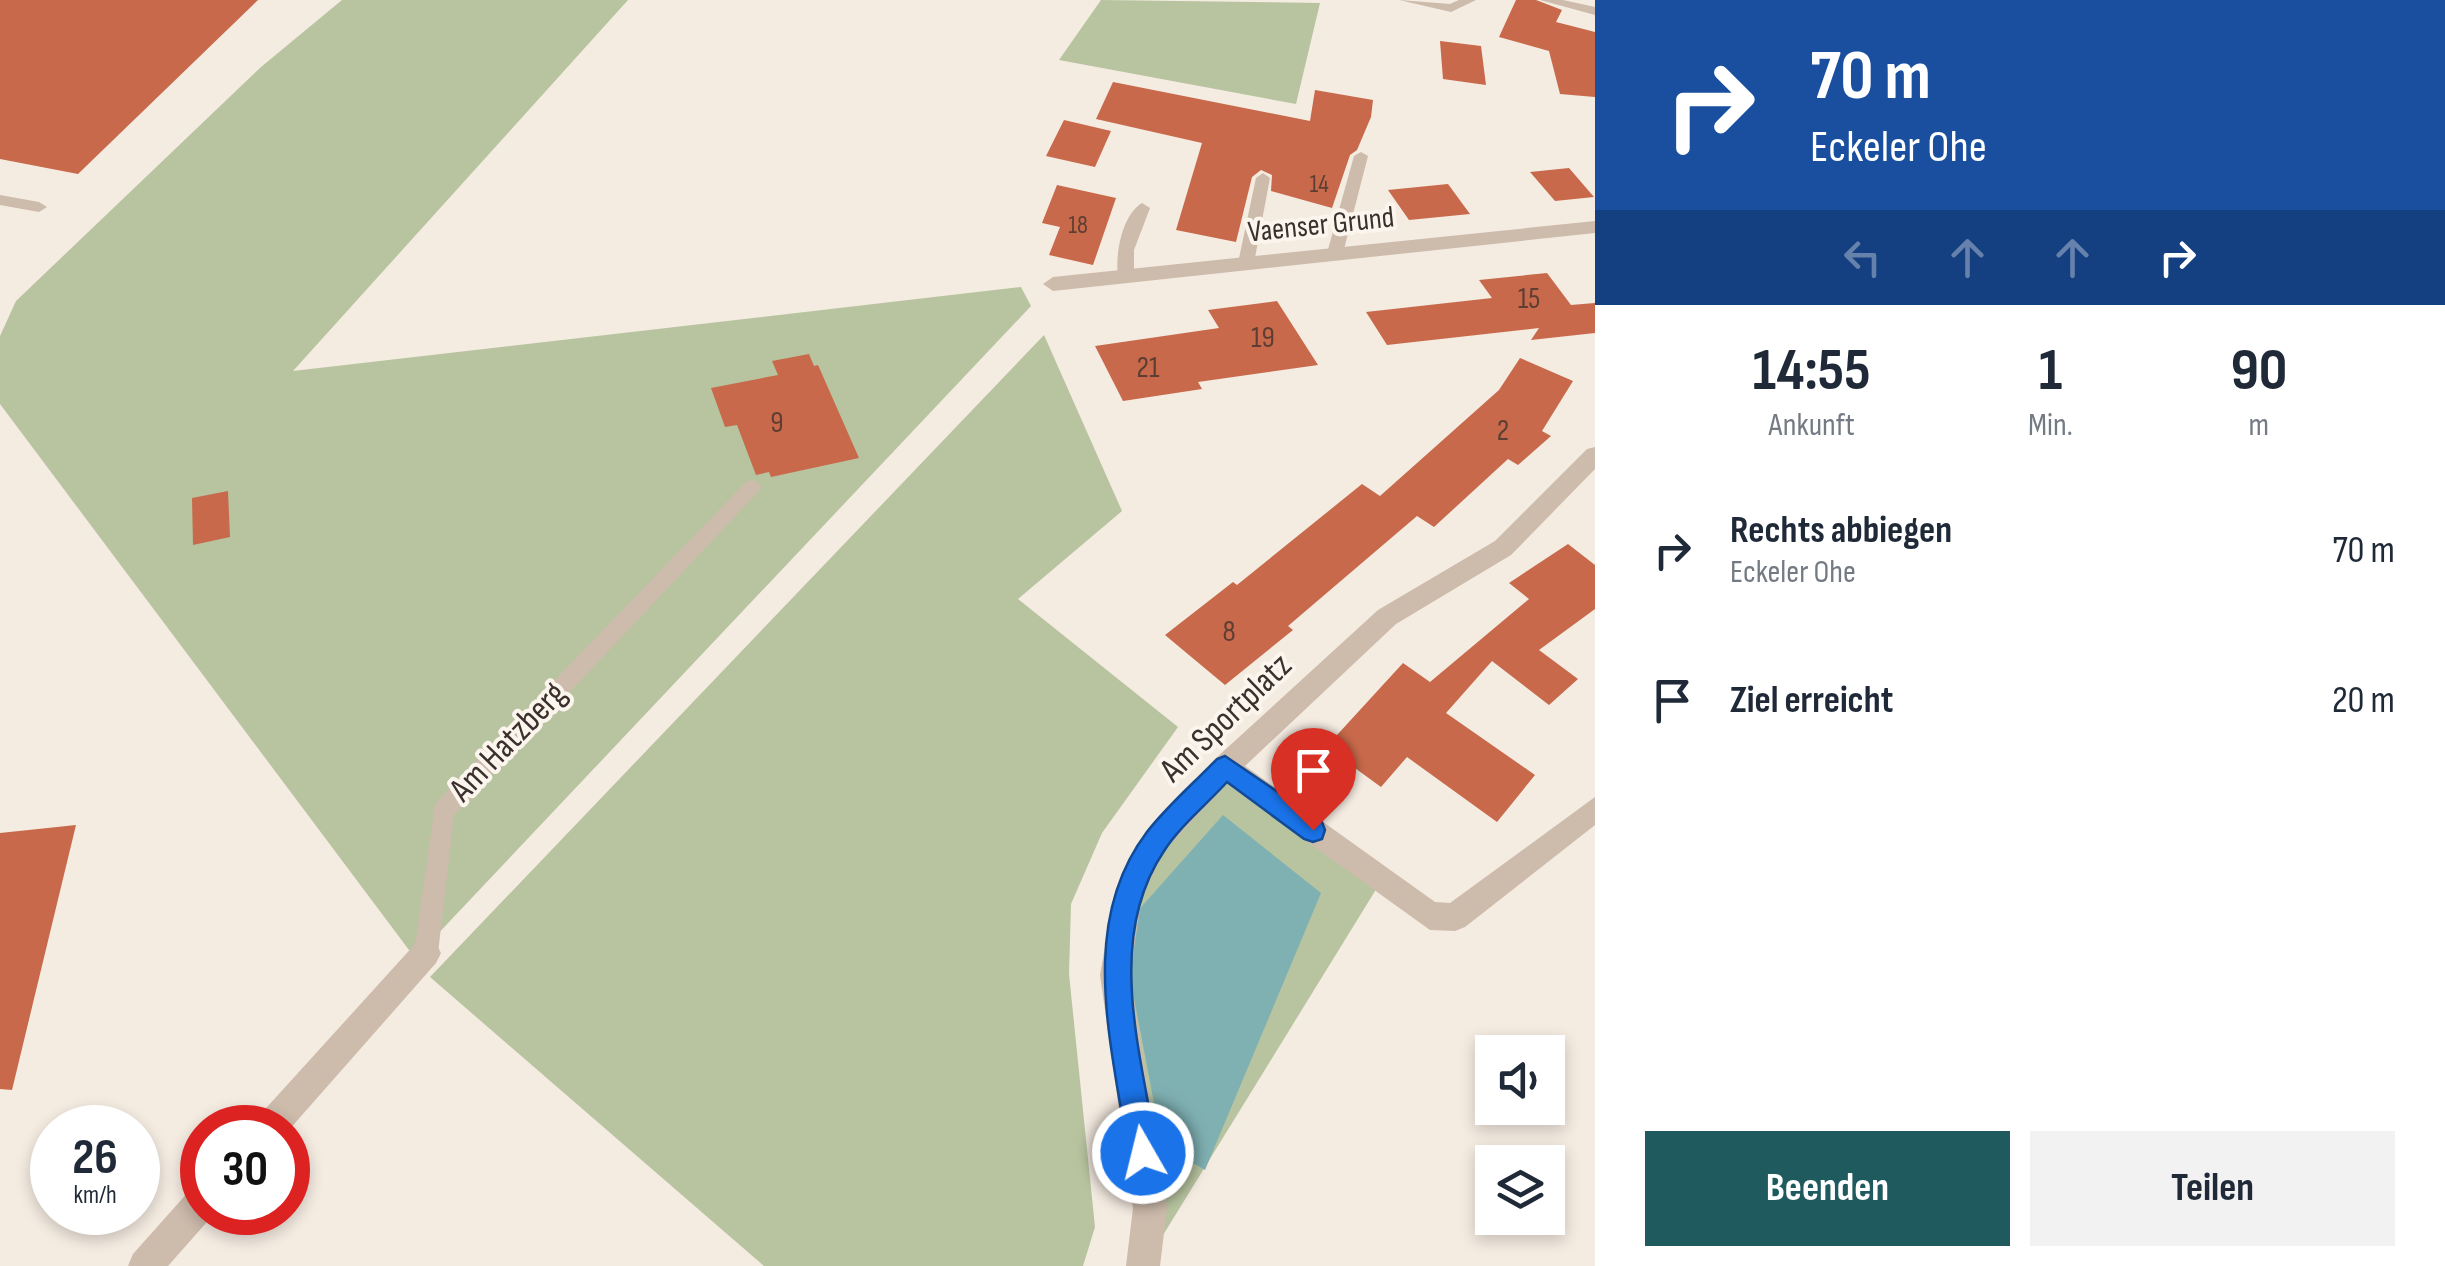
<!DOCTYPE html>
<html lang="de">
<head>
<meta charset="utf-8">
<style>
  body { margin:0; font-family:"Sofia Sans Condensed",sans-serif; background:#f2f2f3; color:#1f2937; height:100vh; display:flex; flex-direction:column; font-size:38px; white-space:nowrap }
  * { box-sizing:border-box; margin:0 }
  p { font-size:32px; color:#747a83 }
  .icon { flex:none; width:55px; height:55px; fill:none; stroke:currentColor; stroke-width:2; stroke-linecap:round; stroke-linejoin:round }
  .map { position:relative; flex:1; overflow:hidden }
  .panel { display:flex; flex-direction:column; background:#fff; width:850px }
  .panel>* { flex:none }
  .banner { background:#1a4fa0; color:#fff; overflow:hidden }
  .buttons { position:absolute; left:1475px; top:1035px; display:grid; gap:20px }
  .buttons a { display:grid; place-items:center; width:90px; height:90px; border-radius:0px; background:#fff; box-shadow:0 5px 15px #0003; font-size:50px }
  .speed { position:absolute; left:30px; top:1105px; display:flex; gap:20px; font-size:50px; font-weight:700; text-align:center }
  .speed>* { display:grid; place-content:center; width:130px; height:130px; border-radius:50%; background:#fff; box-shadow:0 5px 15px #0003; line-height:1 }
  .speed small { font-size:25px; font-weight:400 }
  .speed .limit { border:15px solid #d22; background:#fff; color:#111 }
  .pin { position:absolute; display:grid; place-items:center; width:85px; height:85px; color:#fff; margin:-102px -42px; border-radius:50% 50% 50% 0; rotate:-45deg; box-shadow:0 0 10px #0007 }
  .pin .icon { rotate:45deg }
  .me { position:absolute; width:110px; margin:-55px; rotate:352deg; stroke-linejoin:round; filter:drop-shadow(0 0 8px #0008) }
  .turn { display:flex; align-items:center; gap:35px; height:210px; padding:0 50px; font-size:45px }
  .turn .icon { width:130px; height:130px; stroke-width:2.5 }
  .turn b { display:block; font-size:70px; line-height:85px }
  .lanes { display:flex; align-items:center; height:95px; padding:0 50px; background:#0003; justify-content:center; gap:50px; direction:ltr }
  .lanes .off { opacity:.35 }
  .eta { display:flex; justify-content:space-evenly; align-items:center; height:170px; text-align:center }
  .eta b { font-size:60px; font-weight:700; line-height:70px }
  .button { display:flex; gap:20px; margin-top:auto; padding:20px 50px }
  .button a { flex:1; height:115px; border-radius:0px; background:#1f5a5e; color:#fff; font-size:40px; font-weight:700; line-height:115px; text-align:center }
  .button a+a { background:#f2f2f3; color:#1f2937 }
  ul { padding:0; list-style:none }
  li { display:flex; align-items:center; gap:30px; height:150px; padding:0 50px }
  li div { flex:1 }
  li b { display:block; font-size:38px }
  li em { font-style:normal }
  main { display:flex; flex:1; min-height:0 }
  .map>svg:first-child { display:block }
</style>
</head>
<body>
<main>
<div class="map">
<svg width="1595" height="1266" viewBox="0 0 1595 1266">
  <rect width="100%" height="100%" fill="#f4ebe1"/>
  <path fill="#b8c4a0" d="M 342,0 L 628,0 L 293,371 L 1021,287 L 1031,306 L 415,958 L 0,404 L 0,336 L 16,301 L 261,67 Z
    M 1101,0 L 1320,3 L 1296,104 L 1059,60 Z
    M 1044,335 L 1122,511 L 1018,599 L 1178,727 L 1102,833 L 1071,904 L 1069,974 L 1095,1227 L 1083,1266 L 764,1266 L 430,977 Z
    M 1226,770 L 1380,883 L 1147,1261 L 1121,977 L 1132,897 L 1159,843 Z"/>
  <path fill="#7fb0b2" d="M 1223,815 L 1321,893 L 1205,1170 L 1162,1145 L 1130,977 L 1135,914 Z"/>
  <path fill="#c8694b" d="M 0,0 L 258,0 L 78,174 L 0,159 Z
    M 1516,0 L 1536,0 L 1562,10 L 1556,22 L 1595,32 L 1595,97 L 1560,94 L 1549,51 L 1499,37 Z
    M 1440,41 L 1481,46 L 1486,85 L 1443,79 Z
    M 1113,82 L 1310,121 L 1315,90 L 1373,100 L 1371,117 L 1357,150 L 1350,155 L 1332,208 L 1271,191 L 1272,175 L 1261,170 L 1252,177 L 1236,242 L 1176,230 L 1202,143 L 1096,119 Z
    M 1064,120 L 1111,131 L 1095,167 L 1046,156 Z
    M 1569,168 L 1594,197 L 1555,201 L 1530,172 Z
    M 1448,184 L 1470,214 L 1409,220 L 1388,190 Z
    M 1057,185 L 1116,198 L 1093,265 L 1049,255 L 1060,227 L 1042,223 Z
    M 1547,273 L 1571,305 L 1595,303 L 1595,333 L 1531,340 L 1539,328 L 1387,345 L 1366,312 L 1492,298 L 1479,280 Z
    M 1277,301 L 1318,365 L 1198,382 L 1202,389 L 1123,401 L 1095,346 L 1219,328 L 1208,310 Z
    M 809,354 L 814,366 L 818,365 L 859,458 L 771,477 L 769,472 L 756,475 L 737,425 L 725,427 L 711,388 L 778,375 L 772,361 Z
    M 1520,358 L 1573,381 L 1542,431 L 1551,436 L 1518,465 L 1508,459 L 1434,527 L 1417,516 L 1288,626 L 1293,630 L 1225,685 L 1165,635 L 1233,582 L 1237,585 L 1362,484 L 1380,496 L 1499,390 Z
    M 228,491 L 230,537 L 193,545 L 192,498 Z
    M 1568,544 L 1595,565 L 1595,609 L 1539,650 L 1578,679 L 1549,705 L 1492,661 L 1446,713 L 1535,775 L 1497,822 L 1407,757 L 1381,787 L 1326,747 L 1403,663 L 1430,682 L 1529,599 L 1509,583 Z
    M 76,825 L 12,1090 L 0,1089 L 0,833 Z"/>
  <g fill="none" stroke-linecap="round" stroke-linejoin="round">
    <path fill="#cdbbac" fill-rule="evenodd" d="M 1399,0 L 1450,4 L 1459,0 L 1476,0 L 1451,12 Z
      M 1540,0 L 1563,0 L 1595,7 L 1595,15 Z
      M 1361,152 L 1368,156 L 1343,253 L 1335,258 L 1329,257 L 1327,253 L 1354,156 Z
      M 1263,173 L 1270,178 L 1254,263 L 1246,268 L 1238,263 L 1256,178 Z
      M 0,195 L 39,202 L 47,207 L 39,212 L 0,205 Z
      M 1142,203 L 1150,208 L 1134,250 L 1134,276 L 1126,281 L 1118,276 C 1115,254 1122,215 1142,203 Z
      M 752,480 L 758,482 L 761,487 L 758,492 L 454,815 L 438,953 L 434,961 L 426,964 L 418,961 L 414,953 L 435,804 L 746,482 Z"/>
    <path fill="#cdbbac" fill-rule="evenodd" d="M 1595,221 L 1595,233 L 1053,291 L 1043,284 L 1053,277 Z
      M 1595,447 L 1595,469 L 1511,555 L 1396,624 L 1245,766 L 1435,902 L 1450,903 L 1595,797 L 1595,825 L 1465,927 L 1455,931 L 1430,930 L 1227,784 L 1165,850 L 1142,896 L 1130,975 L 1167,1208 L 1160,1266 L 1126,1266 L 1133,1208 L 1100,975 L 1114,895 L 1145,832 L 1215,759 L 1378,610 L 1495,541 L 1587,449 Z
      M 426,939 L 436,943 L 441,953 L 436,963 L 288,1131 L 288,1128 L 253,1128 L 258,1117 L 416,943 Z
      M 202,1185 L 202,1212 L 214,1214 L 168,1266 L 128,1266 L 133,1254 L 190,1190 Z"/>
  </g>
  <path fill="#1a73e8" stroke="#114b97" stroke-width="2.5" d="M 1225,756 L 1322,822 L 1325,830 L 1322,839 L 1313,842 L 1304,839 L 1227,782 C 1207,804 1180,826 1164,851 C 1104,940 1142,1056 1157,1153 L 1153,1164 L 1143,1168 L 1132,1164 L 1128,1153 C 1113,1048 1076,925 1147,832 C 1167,806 1194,783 1217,759 Z"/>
  <g text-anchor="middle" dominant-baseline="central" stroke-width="8" stroke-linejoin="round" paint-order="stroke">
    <g font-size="25" fill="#5e3e33">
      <text x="1319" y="184">14</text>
      <text x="1078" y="225">18</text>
    </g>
    <g font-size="30" fill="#3b302b" stroke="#fbf5ee">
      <text transform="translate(1321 225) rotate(-6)">Vaenser Grund</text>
    </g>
    <g font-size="30" fill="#5e3e33">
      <text x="1529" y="299">15</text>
      <text x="1263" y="338">19</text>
      <text x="1148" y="368">21</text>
      <text x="777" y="423">9</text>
      <text x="1503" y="431">2</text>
      <text x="1229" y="632">8</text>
    </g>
    <g font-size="35" fill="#3b302b" stroke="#fbf5ee">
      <text transform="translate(1226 718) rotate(-44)">Am Sportplatz</text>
      <text transform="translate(508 742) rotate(-46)">Am Hatzberg</text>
    </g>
  </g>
</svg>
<div class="buttons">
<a><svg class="icon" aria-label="sound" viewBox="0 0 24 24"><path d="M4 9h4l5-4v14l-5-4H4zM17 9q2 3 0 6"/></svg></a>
<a><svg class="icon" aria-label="layers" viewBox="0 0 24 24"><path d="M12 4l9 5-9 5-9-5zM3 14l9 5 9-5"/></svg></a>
</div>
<div class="speed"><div>26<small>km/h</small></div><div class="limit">30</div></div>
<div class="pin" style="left:1313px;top:830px;background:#d93025"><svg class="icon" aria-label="arrive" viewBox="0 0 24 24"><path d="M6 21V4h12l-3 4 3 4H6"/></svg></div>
<svg class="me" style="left:1143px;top:1153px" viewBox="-20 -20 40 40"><circle r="17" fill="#1a73e8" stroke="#fff" stroke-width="3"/><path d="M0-11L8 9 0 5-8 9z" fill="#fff"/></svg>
</div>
<section class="panel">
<div class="banner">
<div class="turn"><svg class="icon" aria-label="right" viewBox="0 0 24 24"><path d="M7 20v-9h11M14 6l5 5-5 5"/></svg><div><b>70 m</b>Eckeler Ohe</div></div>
<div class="lanes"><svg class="icon off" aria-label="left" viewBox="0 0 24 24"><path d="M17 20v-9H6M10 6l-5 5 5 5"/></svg><svg class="icon off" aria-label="ahead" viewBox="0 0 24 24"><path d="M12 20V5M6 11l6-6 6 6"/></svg><svg class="icon off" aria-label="ahead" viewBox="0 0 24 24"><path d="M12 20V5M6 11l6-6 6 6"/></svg><svg class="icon" aria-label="right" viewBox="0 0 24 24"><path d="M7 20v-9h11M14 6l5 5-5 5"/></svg></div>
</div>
<div class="eta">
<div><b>14:55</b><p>Ankunft</p></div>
<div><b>1</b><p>Min.</p></div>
<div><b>90</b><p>m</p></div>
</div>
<ul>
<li><svg class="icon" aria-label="right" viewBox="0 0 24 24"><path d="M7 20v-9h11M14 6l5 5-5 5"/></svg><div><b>Rechts abbiegen</b><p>Eckeler Ohe</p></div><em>70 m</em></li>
<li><svg class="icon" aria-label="arrive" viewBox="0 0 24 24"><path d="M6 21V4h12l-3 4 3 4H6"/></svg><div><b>Ziel erreicht</b></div><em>20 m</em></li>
</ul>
<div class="button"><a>Beenden</a><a>Teilen</a></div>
</section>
</main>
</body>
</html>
